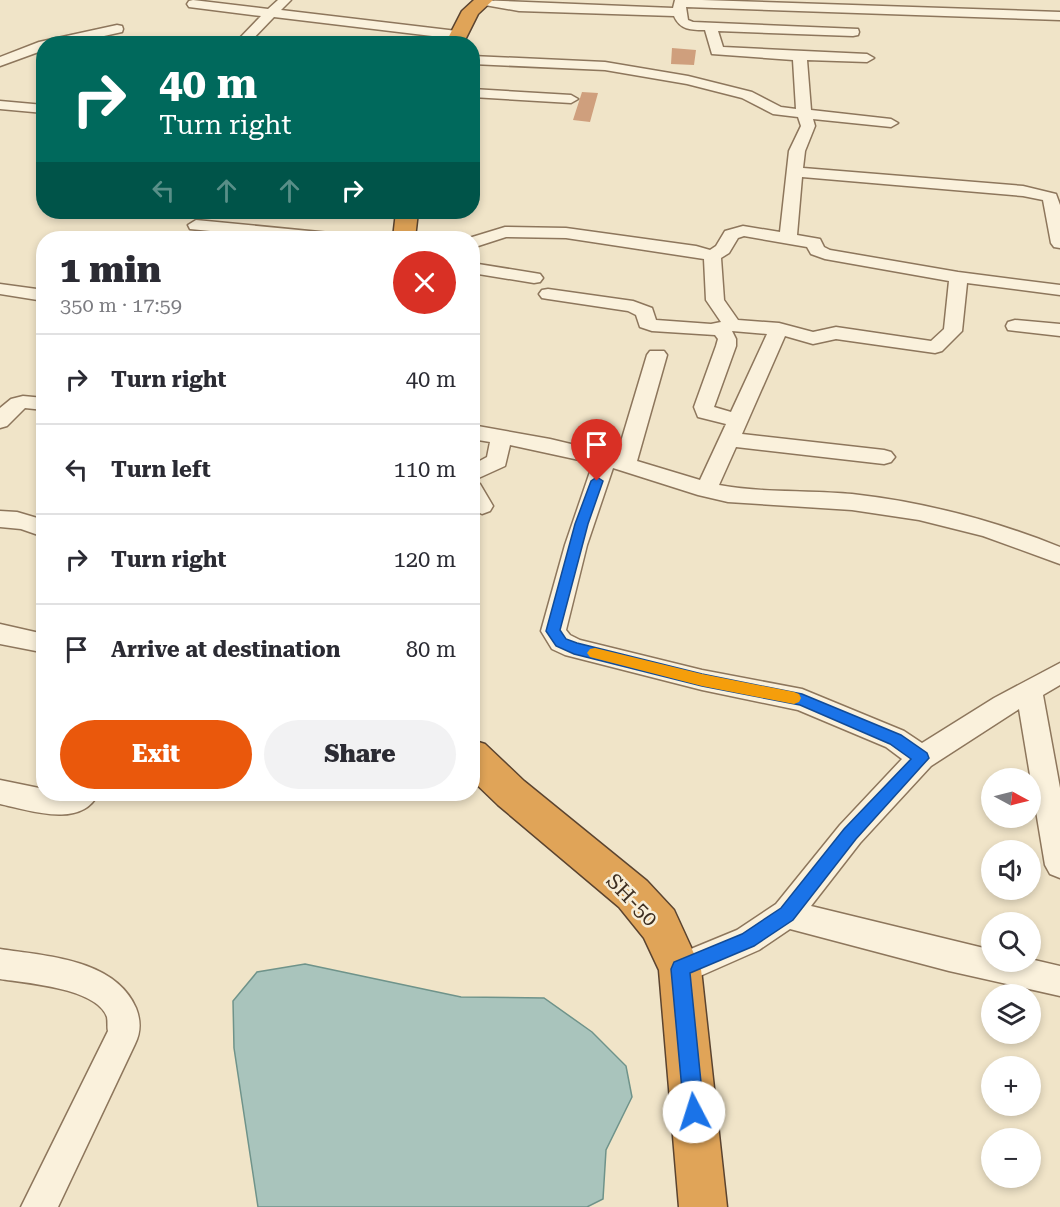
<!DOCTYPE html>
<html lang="en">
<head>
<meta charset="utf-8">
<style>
  body { margin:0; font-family:"Roboto Serif",serif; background:#f2f2f3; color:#2b2b33; height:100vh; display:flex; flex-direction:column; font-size:22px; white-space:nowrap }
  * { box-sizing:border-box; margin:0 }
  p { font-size:20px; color:#7c7c81 }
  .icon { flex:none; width:33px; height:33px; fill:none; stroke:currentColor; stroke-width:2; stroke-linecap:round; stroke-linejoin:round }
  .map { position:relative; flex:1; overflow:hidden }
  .panel { position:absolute; left:36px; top:231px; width:444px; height:570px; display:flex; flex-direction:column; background:#fff; border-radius:24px; box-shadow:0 3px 9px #0003 }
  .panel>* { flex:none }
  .guide { position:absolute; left:36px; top:36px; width:444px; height:183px; border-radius:24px; box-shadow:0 3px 9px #0003; background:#00695c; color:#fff; overflow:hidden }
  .needle { width:39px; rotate:97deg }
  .tools { position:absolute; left:981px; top:768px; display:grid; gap:12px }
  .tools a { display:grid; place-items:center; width:60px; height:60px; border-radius:50%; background:#fff; box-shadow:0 3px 9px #0003; font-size:30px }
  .pin { position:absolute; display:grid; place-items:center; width:51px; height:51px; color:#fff; margin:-62px -26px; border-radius:50% 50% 50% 0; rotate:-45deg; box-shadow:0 0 6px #0007 }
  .pin .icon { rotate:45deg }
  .me { position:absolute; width:66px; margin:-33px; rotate:355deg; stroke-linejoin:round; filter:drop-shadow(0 0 4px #0008) }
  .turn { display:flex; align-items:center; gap:21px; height:126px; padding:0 24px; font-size:27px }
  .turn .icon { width:78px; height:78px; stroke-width:2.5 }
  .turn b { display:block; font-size:42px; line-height:51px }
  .lanes { display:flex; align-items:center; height:57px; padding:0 24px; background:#0003; justify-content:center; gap:30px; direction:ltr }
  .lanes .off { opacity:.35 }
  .round { display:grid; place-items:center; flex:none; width:63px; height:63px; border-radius:32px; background:#f2f2f3 }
  .headline { display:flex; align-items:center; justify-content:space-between; height:102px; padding:0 24px }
  h1 { font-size:36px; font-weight:800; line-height:45px }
  .cta { display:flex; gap:12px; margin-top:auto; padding:12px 24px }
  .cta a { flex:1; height:69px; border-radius:36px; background:#ea580c; color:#fff; font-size:24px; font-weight:800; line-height:69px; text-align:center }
  .cta a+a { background:#f2f2f3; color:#2b2b33 }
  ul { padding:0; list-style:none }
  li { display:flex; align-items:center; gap:18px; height:90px; padding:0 24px; border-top:2px solid #e1e1e2 }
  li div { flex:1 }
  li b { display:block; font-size:22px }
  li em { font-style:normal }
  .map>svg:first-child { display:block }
</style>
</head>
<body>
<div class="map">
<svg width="1060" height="1207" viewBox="0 0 1060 1207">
  <rect width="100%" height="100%" fill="#f0e4c8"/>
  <path fill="#a9c4bc" stroke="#6f938a" stroke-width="1.5" d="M 305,964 L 461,997 L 544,998 L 592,1032 L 626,1066 L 632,1097 L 606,1150 L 603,1199 L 587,1207 L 258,1207 L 234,1048 L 233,1001 L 257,972 Z"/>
  <path fill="#cf9f7d" d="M 672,48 L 696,50 L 694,65 L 671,64 Z
    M 582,92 L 598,93 L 590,122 L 573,120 Z"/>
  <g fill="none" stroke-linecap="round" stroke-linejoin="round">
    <g stroke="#8d765c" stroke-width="3">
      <path id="minor" d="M 193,0 L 268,9 L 278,0 L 291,0 L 281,10 L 457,31 L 464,35 L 457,39 L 274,17 L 248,44 L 234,44 L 261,16 L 189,7 L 187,4 L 189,1 Z
        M 477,0 L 673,8 L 675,0 L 702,0 L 1060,12 L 1060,20 L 686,7 L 688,20 L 693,22 L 858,29 L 859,32 L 858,35 L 853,36 L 718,31 L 723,47 L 867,54 L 874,58 L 867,62 L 807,60 L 811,110 L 891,119 L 898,123 L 891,127 L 813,119 L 815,126 L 805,151 L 803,168 L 1023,186 L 1056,194 L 1060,205 L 1060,248 L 1054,247 L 1051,243 L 1043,200 L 1023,196 L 802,177 L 797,235 L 820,239 L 824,247 L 830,250 L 958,272 L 1060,285 L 1060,295 L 967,283 L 962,331 L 942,351 L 935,353 L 836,339 L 813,344 L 785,336 L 742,434 L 884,450 L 891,452 L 895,457 L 891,462 L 884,464 L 736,447 L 719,485 C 760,493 810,490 852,494 C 923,502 993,520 1060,547 L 1060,564 L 983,536 L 919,520 L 852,510 L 728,502 L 698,495 L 613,468 L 587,545 L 566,630 L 570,635 L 580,640 L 702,670 L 802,689 L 904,731 L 922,743 L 994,698 L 1060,663 L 1060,685 L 1043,695 L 1060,788 L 1060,878 L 1050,874 L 1045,865 L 1019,709 L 931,766 L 860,843 L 811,906 L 992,950 L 992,962 L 1030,962 L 1030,959 L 1060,966 L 1060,996 L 949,971 L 790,929 L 759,950 L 691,980 L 680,984 L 669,980 L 664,969 L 669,958 L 737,930 L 776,904 L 840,825 L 902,759 L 886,747 L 798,710 L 702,690 L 565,655 L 552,649 L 541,631 L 565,545 L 593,463 L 510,445 L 505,466 L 472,481 L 472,465 L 487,457 L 490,442 L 472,439 L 472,425 L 550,439 L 617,455 L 647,355 L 650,351 L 664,351 L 667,355 L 637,461 L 700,480 L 726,424 L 698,417 L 694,407 L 716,346 L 718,339 L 715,335 L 652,331 L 640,327 L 636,315 L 628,311 L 548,299 L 542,298 L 539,294 L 542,290 L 548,289 L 633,301 L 652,308 L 656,320 L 711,324 L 721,322 L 706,300 L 704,259 L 566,238 L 506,237 L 472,248 L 472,238 L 469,238 L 505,227 L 566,228 L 696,246 L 710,250 L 716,246 L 725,231 L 743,226 L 780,232 L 789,151 L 801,126 L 798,117 L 773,114 L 742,98 L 687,84 L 605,70 L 472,64 L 472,56 L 605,62 L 688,76 L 752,92 L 781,107 L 796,109 L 793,60 L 712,54 L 705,30 C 691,30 680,30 674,16 L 519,11 L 479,4 ZM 744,236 L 807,247 L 811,254 L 825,259 L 949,281 L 944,329 L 931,341 L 836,327 L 813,332 L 779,323 L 738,320 L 724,300 L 721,258 L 729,253 L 738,238 ZM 732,331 L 767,334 L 731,412 L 714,407 L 736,346 L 736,339 Z
        M 117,25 L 122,26 L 123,29 L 122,32 L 68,44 L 44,44 L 44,50 L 0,66 L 0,57 L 39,42 Z
        M 472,89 L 571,95 L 578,99 L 571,103 L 472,97 Z
        M 0,101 L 44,105 L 44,113 L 0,109 Z
        M 196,220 L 330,233 L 336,234 L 338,238 L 283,238 L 190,229 L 188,225 Z
        M 472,263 L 534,273 L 540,274 L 543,278 L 540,282 L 534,283 L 472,273 Z
        M 0,284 L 44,290 L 44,301 L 0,294 Z
        M 1015,320 L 1060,324 L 1060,336 L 1008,330 L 1006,326 L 1008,322 Z
        M 23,396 L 44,398 L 44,410 L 25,408 L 7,426 L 0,428 L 0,408 L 11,399 Z
        M 472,482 L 480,484 L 493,506 L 490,511 L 482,514 L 472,509 Z
        M 0,511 L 17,512 L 44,520 L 44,537 L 21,529 L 0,527 Z
        M 0,624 L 44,634 L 44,648 L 36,651 L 0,644 Z
        M 0,780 L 44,789 L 44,794 L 98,794 C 81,829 28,810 0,804 Z
        M 0,949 C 46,956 115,959 136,1008 C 141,1021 141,1032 135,1044 L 58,1207 L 21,1207 L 108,1031 C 107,1027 108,1022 107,1017 C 97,988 26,983 0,979 Z"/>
    </g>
    <g stroke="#5b4430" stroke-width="3">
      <path id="highway" d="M 474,0 L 493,0 L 478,14 L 463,44 L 445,44 L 462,11 Z
        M 396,212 L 418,212 L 415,238 L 393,238 Z
        M 472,740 L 485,744 L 524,781 L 647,881 L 674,910 L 701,969 L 727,1207 L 679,1207 L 659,970 L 644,938 L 619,907 L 498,805 L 472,780 Z"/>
    </g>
    <use href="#minor" fill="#faf1dc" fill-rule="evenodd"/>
    <use href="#highway" fill="#e0a458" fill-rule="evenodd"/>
  </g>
  <path fill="#1a73e8" stroke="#114b97" stroke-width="1.5" d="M 597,477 L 603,481 L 588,524 L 560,630 L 566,639 L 577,643 L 702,674 L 802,694 L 901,735 L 927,753 L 929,758 L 856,839 L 793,920 L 754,946 L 690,973 L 704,1112 L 701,1118 L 694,1121 L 687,1118 L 684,1112 L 671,969 L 674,962 L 742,934 L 781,908 L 844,829 L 911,759 L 890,744 L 800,705 L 702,686 L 574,654 L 556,646 L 546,631 L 575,524 L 591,481 Z"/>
  <path fill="#f59e0b" d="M 595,648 L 702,674 L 794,692 L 799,694 L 801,698 L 799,702 L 794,704 L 702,686 L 590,657 L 587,653 L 590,649 Z"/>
  <g text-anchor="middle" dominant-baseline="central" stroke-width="5" stroke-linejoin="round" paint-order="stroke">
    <g font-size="21" fill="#3d2e20" stroke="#f7eed8">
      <text transform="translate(632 900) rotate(46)">SH-50</text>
    </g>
  </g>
</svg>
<div class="tools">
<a><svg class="needle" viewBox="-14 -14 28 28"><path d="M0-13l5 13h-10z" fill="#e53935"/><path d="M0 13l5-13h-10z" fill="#7c7c81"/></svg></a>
<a><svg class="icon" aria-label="sound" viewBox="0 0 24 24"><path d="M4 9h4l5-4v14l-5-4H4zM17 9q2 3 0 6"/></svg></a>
<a><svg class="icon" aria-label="search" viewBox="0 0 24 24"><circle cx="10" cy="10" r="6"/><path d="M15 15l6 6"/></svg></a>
<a><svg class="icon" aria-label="layers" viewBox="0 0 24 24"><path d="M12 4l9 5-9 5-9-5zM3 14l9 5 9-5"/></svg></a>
<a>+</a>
<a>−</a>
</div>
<div class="pin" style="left:597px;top:481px;background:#d93025"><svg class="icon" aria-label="arrive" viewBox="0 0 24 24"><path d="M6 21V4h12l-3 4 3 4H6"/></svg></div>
<svg class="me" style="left:694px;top:1112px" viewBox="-20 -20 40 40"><circle r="19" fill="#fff"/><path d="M0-13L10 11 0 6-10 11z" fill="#1a73e8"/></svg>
<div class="guide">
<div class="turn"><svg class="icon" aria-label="right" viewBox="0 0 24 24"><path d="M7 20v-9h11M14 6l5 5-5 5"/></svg><div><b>40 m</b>Turn right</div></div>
<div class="lanes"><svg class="icon off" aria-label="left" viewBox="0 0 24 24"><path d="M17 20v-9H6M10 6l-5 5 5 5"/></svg><svg class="icon off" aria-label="ahead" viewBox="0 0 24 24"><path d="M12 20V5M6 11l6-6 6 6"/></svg><svg class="icon off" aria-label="ahead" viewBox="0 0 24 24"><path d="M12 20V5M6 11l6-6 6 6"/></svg><svg class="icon" aria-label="right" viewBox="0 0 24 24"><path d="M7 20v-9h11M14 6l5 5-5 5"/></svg></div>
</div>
<section class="panel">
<div class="headline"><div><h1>1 min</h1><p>350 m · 17:59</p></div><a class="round" style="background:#d93025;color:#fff"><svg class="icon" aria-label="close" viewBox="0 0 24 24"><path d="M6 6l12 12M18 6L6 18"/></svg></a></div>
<ul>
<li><svg class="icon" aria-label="right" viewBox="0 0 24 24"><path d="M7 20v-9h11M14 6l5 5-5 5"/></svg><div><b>Turn right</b></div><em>40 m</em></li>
<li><svg class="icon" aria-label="left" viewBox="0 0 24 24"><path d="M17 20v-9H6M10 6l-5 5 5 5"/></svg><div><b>Turn left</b></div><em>110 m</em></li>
<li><svg class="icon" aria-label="right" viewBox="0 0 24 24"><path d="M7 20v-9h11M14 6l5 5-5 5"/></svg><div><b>Turn right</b></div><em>120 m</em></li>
<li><svg class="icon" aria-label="arrive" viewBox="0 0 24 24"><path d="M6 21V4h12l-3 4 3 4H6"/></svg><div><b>Arrive at destination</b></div><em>80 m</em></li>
</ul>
<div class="cta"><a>Exit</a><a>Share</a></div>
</section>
</div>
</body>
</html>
